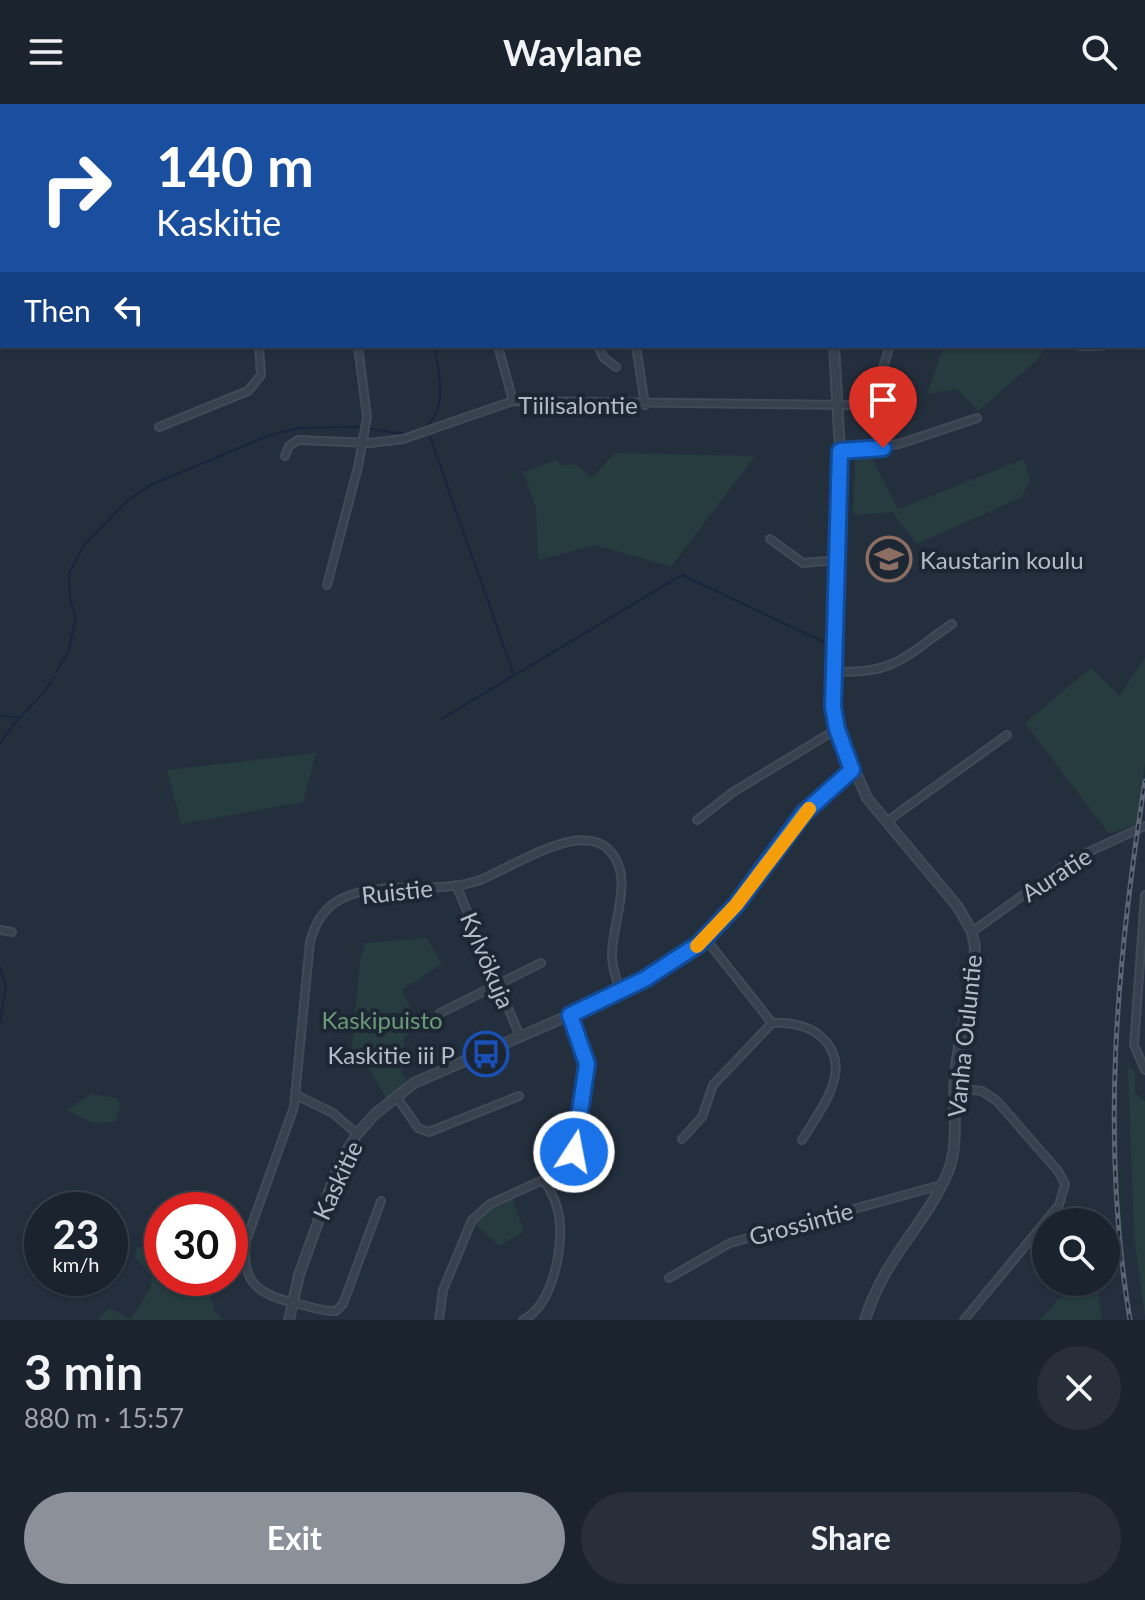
<!DOCTYPE html>
<html lang="en">
<head>
<meta charset="utf-8">
<style>
  body { margin:0; font-family:Lato,sans-serif; background:#282f3a; color:#f1f3f6; height:100vh; display:flex; flex-direction:column; font-size:30px; white-space:nowrap }
  * { box-sizing:border-box; margin:0 }
  p { font-size:26px; color:#a0a4aa }
  .icon { flex:none; width:44px; height:44px; fill:none; stroke:currentColor; stroke-width:2; stroke-linecap:round; stroke-linejoin:round }
  .map { position:relative; height:1216px; overflow:hidden }
  .drawer { display:flex; flex-direction:column; background:#1b232e; flex:1 }
  .drawer>* { flex:none }
  .hud { position:absolute; left:0px; top:0px; width:1146px; height:244px; box-shadow:0 2px 6px #0004,0 0 0 2px #39404a; background:#1a4fa0; color:#fff; overflow:hidden }
  .tools { position:absolute; left:1032px; top:1104px; display:grid; gap:16px }
  .tools a { display:grid; place-items:center; width:88px; height:88px; border-radius:50%; background:#1b232e; box-shadow:0 2px 6px #0004,0 0 0 2px #39404a; font-size:40px }
  .speed { position:absolute; left:24px; top:1088px; display:flex; gap:16px; font-size:40px; font-weight:700; text-align:center }
  .speed>* { display:grid; place-content:center; width:104px; height:104px; border-radius:50%; background:#1b232e; box-shadow:0 2px 6px #0004,0 0 0 2px #39404a; line-height:1 }
  .speed small { font-size:20px; font-weight:400 }
  .speed .limit { border:12px solid #d22; background:#fff; color:#111 }
  .pin { position:absolute; display:grid; place-items:center; width:68px; height:68px; color:#fff; margin:-82px -34px; border-radius:50% 50% 50% 0; rotate:-45deg; box-shadow:0 0 8px #0007 }
  .pin .icon { rotate:45deg }
  .me { position:absolute; width:88px; margin:-44px; rotate:11deg; stroke-linejoin:round; filter:drop-shadow(0 0 6px #0008) }
  .turn { display:flex; align-items:center; gap:28px; height:168px; padding:0 24px; font-size:36px }
  .turn .icon { width:104px; height:104px; stroke-width:2.5 }
  .turn b { display:block; font-size:56px; line-height:68px }
  .then { display:flex; align-items:center; height:76px; padding:0 24px; background:#0003; gap:16px; font-size:30px }
  .round { display:grid; place-items:center; flex:none; width:84px; height:84px; border-radius:42px; background:#282f3a }
  .summary { display:flex; align-items:center; justify-content:space-between; height:136px; padding:0 24px }
  h1 { font-size:48px; font-weight:700; line-height:60px }
  .button { display:flex; gap:16px; margin-top:auto; padding:16px 24px }
  .button a { flex:1; height:92px; border-radius:48px; background:#8c9099; color:#fff; font-size:32px; font-weight:700; line-height:92px; text-align:center }
  .button a+a { background:#282f3a; color:#f1f3f6 }
  header { display:flex; justify-content:space-between; align-items:center; height:104px; padding:0 24px; background:#1b232e; font-size:36px; font-weight:700 }
  .map>svg:first-child { display:block }
</style>
</head>
<body>
<header><svg class="icon" aria-label="menu" viewBox="0 0 24 24"><path d="M4 6h16M4 12h16M4 18h16"/></svg>Waylane<svg class="icon" aria-label="search" viewBox="0 0 24 24"><circle cx="10" cy="10" r="6"/><path d="M15 15l6 6"/></svg></header>
<div class="map">
<svg width="1145" height="1216" viewBox="0 0 1145 1216">
  <rect width="100%" height="100%" fill="#242f3e"/>
  <path fill="#263c3f" d="M 944,242 L 1047,242 L 1035,258 L 978,307 L 957,285 L 927,290 Z
    M 615,349 L 755,352 L 671,463 L 596,441 L 538,456 L 536,403 L 523,368 L 556,356 L 562,362 L 576,360 L 592,374 Z
    M 855,354 L 872,354 L 898,405 L 1024,355 L 1030,375 L 1022,393 L 917,440 L 892,408 L 853,411 Z
    M 1145,554 L 1145,660 L 1136,720 L 1109,730 L 1025,619 L 1091,564 L 1119,592 Z
    M 316,649 L 303,698 L 181,720 L 167,666 Z
    M 427,834 L 442,860 L 402,886 L 418,921 L 404,934 L 401,968 L 410,982 L 388,998 L 371,967 L 351,954 L 360,857 L 365,839 Z
    M 1128,962 L 1135,968 L 1135,989 L 1145,997 L 1145,1213 L 1134,1132 Z
    M 91,990 L 117,994 L 121,1000 L 115,1018 L 93,1019 L 67,1006 Z
    M 511,1091 L 524,1127 L 499,1142 L 472,1117 L 482,1105 Z
    M 162,1127 L 162,1174 L 205,1174 L 215,1208 L 224,1216 L 97,1216 L 109,1204 L 131,1215 L 150,1185 L 152,1172 L 135,1153 L 137,1143 L 152,1145 Z
    M 1075,1178 L 1097,1178 L 1102,1216 L 1039,1216 Z"/>
  <g fill="none" stroke-linecap="round" stroke-linejoin="round">
    <path stroke="#17263c" stroke-width="2" d="M 371,0 L 371,2
      M 974,2 L 975,0
      M 1144,91 L 1145,92
      M 368,324 C 379,326 394,330 406,329 C 452,324 441,273 434,242
      M 430,333 L 514,571
      M 57,567 L 68,548 L 76,514 L 70,495 L 69,469 L 84,441 L 128,396 L 151,381 L 270,331 L 298,324 L 362,323
      M 0,612 L 19,613
      M 441,615 L 682,471 L 828,540
      M 0,641 C 13,614 40,599 54,573
      M 0,863 L 6,883 L 0,918"/>
    <g stroke="#414a57" stroke-width="10">
      <path id="minor" d="M 912,0 L 914,2
        M 1011,2 L 1012,0
        M 1118,2 L 1119,0
        M 0,24 L 2,23
        M 1144,240 L 1145,240
        M 498,242 L 513,297
        M 598,242 L 604,254 L 616,263
        M 636,242 L 645,301
        M 1078,242 L 1103,242
        M 159,323 L 248,287 L 261,271 L 259,242
        M 840,347 L 899,340 L 977,314
        M 285,352 L 289,342 L 298,336 L 370,339 L 403,335 L 513,297 L 850,301 C 879,296 881,266 890,242
        M 770,435 L 803,459 L 837,456
        M 327,481 L 358,363 L 367,313 L 358,242
        M 833,567 C 893,572 905,552 952,520
        M 697,716 L 733,688 L 837,625
        M 886,718 L 1007,631
        M 456,781 L 519,930
        M 1145,791 L 1134,941 L 1145,966
        M 0,826 L 12,828
        M 972,828 L 1073,755 L 1145,722
        M 705,834 L 772,919 C 788,918 807,921 819,931 C 857,962 821,1004 802,1036
        M 440,909 L 541,859
        M 954,984 L 982,987 L 997,997 L 1058,1067 L 1065,1080 L 1059,1101 L 964,1216
        M 296,991 L 333,1009 L 357,1030
        M 396,992 L 418,1024 L 429,1028 L 519,992
        M 682,1035 L 702,1013 L 713,981 L 772,919
        M 381,1097 L 343,1200 L 336,1207 C 324,1208 311,1203 299,1200 C 261,1192 240,1180 246,1137 L 294,1003 L 310,838 C 315,820 323,804 341,795 C 382,774 436,792 480,776 C 511,764 580,716 609,746 C 636,773 611,820 612,852 C 612,865 617,876 620,888
        M 669,1174 L 730,1139 L 941,1081
        M 439,1216 L 443,1186 L 472,1116 L 490,1100 L 554,1071 L 574,1048 L 587,960 L 570,911
        M 523,1216 C 553,1201 564,1143 559,1112 C 557,1099 551,1087 544,1076"/>
    </g>
    <g stroke="#414a57" stroke-width="12">
      <path id="tertiary" d="M 813,0 L 813,2
        M 0,198 L 2,194
        M 834,242 L 840,347 L 833,567 L 837,625 L 867,694 L 958,803 L 972,828 L 975,844 C 974,887 959,928 955,971 C 952,1002 960,1038 948,1068 C 925,1122 884,1153 865,1216
        M 289,1216 L 299,1171 L 339,1060 L 357,1030 L 375,1010 L 414,979 L 611,893 L 699,840 L 736,801 L 804,709 L 852,666"/>
    </g>
    <g stroke="#414a57" stroke-width="13">
      <path id="secondary" d="M 27,2 L 28,0"/>
    </g>
    <g stroke="#434c59" stroke-width="15">
      <path id="trunk" d="M 333,2 L 340,0
        M 0,107 L 2,106
        M 0,117 L 2,116"/>
    </g>
    <use href="#minor" stroke="#38414e" stroke-width="6"/>
    <use href="#tertiary" stroke="#38414e" stroke-width="8"/>
    <use href="#secondary" stroke="#465061" stroke-width="9"/>
    <use href="#trunk" stroke="#656462" stroke-width="11"/>
    <g stroke="#5a6575" stroke-width="5">
      <path id="rail" d="M 1130,1216 C 1100,1036 1117,855 1145,677"/>
    </g>
    <use href="#rail" stroke="#1d2633" stroke-width="2" stroke-dasharray="6" stroke-linecap="butt"/>
  </g>
  <g fill="none" stroke-linecap="round" stroke-linejoin="round">
    <g stroke="#114b97" stroke-width="20">
      <path id="route" d="M 574,1048 L 587,960 L 570,911 L 645,875 L 699,840 L 736,801 L 804,709 L 852,666 L 837,625 L 833,603 L 840,347 L 883,344"/>
    </g>
    <use href="#route" stroke="#1a73e8" stroke-width="14"/>
    <path stroke="#f59e0b" stroke-width="14" d="M 697,842 L 736,801 L 809,705"/>
  </g>
  <defs>
    <g id="school-ring" transform="scale(2.3)"><circle r="9.5" fill="#1d2633" stroke="#8d6e63" stroke-width="1.5"/><path d="M0-5L7-2L0 1L-7-2ZM-4 1L0 2.5L4 1V4Q0 6-4 4Z" fill="#8d6e63"/></g>
    <g id="bus-ring" transform="scale(2.3)"><circle r="9.5" fill="#1d2633" stroke="#1a4fb4" stroke-width="1.5"/><path d="M-5-6H5V4H4V6H2V4H-2V6H-4V4H-5ZM-3.5-4V0h7V-4ZM-3.5 1.2v1.5H-2V1.2ZM2 1.2v1.5H3.5V1.2Z" fill="#1a4fb4"/></g>
  </defs>
  <g fill-rule="evenodd">
    <use href="#school-ring" x="889" y="455"/>
    <use href="#bus-ring" x="486" y="950"/>
  </g>
  <g text-anchor="middle" dominant-baseline="central" stroke-width="8" stroke-linejoin="round" paint-order="stroke">
    <g font-size="24" fill="#b4bcc9" stroke="#1d2633">
      <text x="578" y="300">Tiilisalontie</text>
      <text transform="translate(1056 770) rotate(-33)">Auratie</text>
      <text transform="translate(397 787) rotate(-6)">Ruistie</text>
      <text transform="translate(488 856) rotate(67)">Kylvökuja</text>
      <text transform="translate(964 932) rotate(-84)">Vanha Ouluntie</text>
      <text transform="translate(337 1076) rotate(-65)">Kaskitie</text>
      <text transform="translate(801 1119) rotate(-15)">Grossintie</text>
    </g>
    <g font-size="24" fill="#b4bcc9" stroke="#1d2633" text-anchor="start">
      <text x="920" y="455">Kaustarin koulu</text>
      <text x="455" y="950" text-anchor="end">Kaskitie iii P</text>
    </g>
    <g font-size="24" fill="#6b9a76" stroke="#1d2633">
      <text x="382" y="915">Kaskipuisto</text>
    </g>
  </g>
</svg>
<div class="tools">
<a><svg class="icon" aria-label="search" viewBox="0 0 24 24"><circle cx="10" cy="10" r="6"/><path d="M15 15l6 6"/></svg></a>
</div>
<div class="speed"><div>23<small>km/h</small></div><div class="limit">30</div></div>
<div class="pin" style="left:883px;top:344px;background:#d93025"><svg class="icon" aria-label="arrive" viewBox="0 0 24 24"><path d="M6 21V4h12l-3 4 3 4H6"/></svg></div>
<svg class="me" style="left:574px;top:1048px" viewBox="-20 -20 40 40"><circle r="17" fill="#1a73e8" stroke="#fff" stroke-width="3"/><path d="M0-11L8 9 0 5-8 9z" fill="#fff"/></svg>
<div class="hud">
<div class="turn"><svg class="icon" aria-label="right" viewBox="0 0 24 24"><path d="M7 20v-9h11M14 6l5 5-5 5"/></svg><div><b>140 m</b>Kaskitie</div></div>
<div class="then">Then<svg class="icon" aria-label="left" viewBox="0 0 24 24"><path d="M17 20v-9H6M10 6l-5 5 5 5"/></svg></div>
</div>
</div>
<section class="drawer">
<div class="summary"><div><h1>3 min</h1><p>880 m · 15:57</p></div><a class="round"><svg class="icon" aria-label="close" viewBox="0 0 24 24"><path d="M6 6l12 12M18 6L6 18"/></svg></a></div>
<div class="button"><a>Exit</a><a>Share</a></div>
</section>
</body>
</html>
